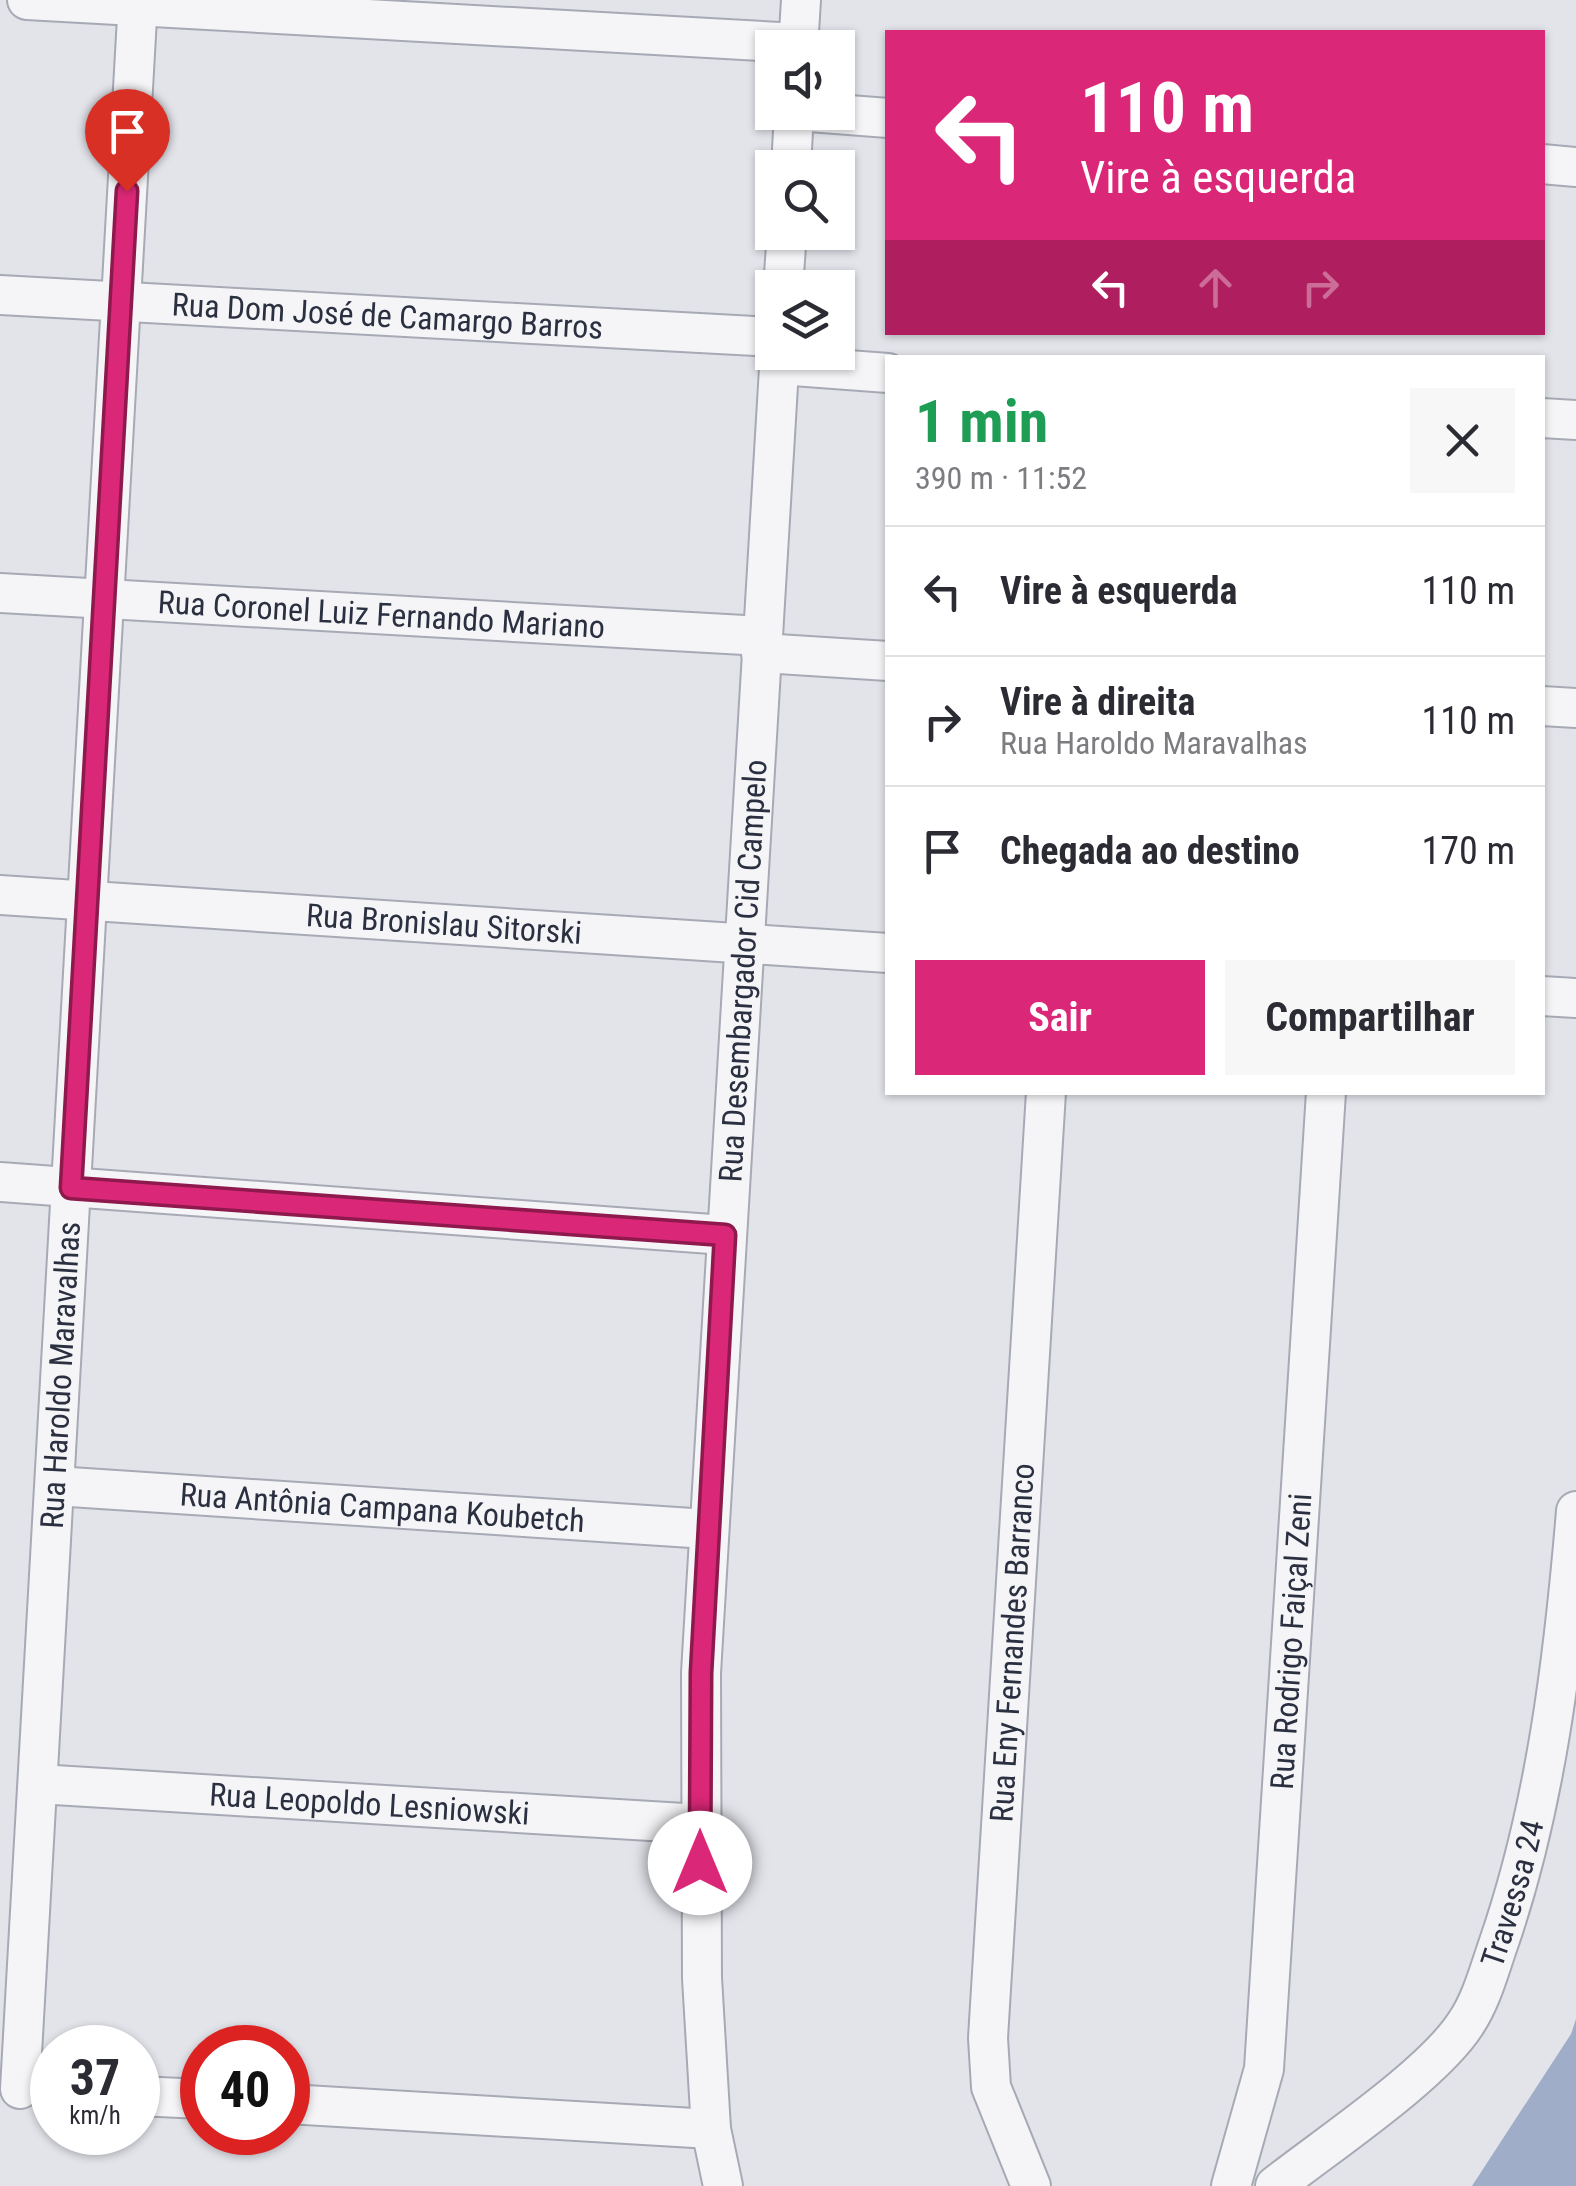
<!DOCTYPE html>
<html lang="pt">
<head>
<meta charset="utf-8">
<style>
  body { margin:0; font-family:"Roboto Condensed",sans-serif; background:#f7f7f7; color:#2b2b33; height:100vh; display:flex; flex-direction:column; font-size:38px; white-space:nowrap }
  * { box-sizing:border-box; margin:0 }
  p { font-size:32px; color:#7c7c81 }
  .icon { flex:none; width:55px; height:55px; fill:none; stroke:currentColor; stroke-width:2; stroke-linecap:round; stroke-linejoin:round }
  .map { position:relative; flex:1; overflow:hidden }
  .panel { position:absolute; left:885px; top:355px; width:660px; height:740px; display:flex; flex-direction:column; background:#fff; border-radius:0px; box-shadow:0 2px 8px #0004 }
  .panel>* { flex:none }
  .guide { position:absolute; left:885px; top:30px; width:660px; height:305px; border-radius:0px; box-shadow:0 2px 8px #0004; background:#db2777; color:#fff; overflow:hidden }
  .fabs { position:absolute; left:755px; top:30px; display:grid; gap:20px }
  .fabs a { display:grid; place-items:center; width:100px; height:100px; border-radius:0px; background:#fff; box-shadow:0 2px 8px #0004; font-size:50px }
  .speed { position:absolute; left:30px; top:2025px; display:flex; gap:20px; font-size:50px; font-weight:700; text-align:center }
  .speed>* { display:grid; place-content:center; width:130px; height:130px; border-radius:50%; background:#fff; box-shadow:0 2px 8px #0004; line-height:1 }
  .speed small { font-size:25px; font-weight:400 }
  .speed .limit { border:15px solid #d22; background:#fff; color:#111 }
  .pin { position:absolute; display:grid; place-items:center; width:85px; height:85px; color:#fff; margin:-102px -42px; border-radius:50% 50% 50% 0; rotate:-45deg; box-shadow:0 0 10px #0007 }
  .pin .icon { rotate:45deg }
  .me { position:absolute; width:110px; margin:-55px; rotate:0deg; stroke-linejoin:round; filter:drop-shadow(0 0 8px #0008) }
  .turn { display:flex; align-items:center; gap:35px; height:210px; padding:0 30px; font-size:45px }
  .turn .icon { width:130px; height:130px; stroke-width:2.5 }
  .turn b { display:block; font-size:70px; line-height:85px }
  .lanes { display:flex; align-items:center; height:95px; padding:0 30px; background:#0003; justify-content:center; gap:50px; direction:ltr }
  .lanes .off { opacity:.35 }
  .round { display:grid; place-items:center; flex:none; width:105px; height:105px; border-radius:0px; background:#f7f7f7 }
  .overview { display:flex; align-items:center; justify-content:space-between; height:170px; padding:0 30px }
  h1 { font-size:60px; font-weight:700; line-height:75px; color:#1e9e55 }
  .cta { display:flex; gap:20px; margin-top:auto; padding:20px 30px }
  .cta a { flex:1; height:115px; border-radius:0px; background:#db2777; color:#fff; font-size:40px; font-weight:700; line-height:115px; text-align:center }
  .cta a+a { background:#f7f7f7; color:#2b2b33 }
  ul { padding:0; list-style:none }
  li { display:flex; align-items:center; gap:30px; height:130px; padding:0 30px; border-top:2px solid #e1e1e2 }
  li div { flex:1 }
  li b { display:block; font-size:38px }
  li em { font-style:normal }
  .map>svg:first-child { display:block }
</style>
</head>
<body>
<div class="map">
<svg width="1576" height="2186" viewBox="0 0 1576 2186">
  <rect width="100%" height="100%" fill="#e2e4ea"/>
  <path fill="#9fadc8" d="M 1576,2019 L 1576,2186 L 1472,2186 L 1571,2034 Z"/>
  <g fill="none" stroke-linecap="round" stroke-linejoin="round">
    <g stroke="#a7aab4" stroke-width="42">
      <g id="minor">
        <path d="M 27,0 L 798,43"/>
        <path d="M 798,48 L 801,0"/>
        <path d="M 810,112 L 888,118"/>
        <path d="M 1542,164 L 1576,167"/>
        <path d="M 791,168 L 794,112"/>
        <path d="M 783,288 L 787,232"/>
        <path id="s1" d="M 0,295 L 772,337"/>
        <path d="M 780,365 L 888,373"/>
        <path d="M 1542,418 L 1576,420"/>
        <path id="s2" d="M 0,593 L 762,636"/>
        <path d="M 761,653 L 888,661"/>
        <path d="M 1542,706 L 1576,708"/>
        <path id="s3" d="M 0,895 L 888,953"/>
        <path d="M 1542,996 L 1576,998"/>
        <path d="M 0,1182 L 725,1235"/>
        <path id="s4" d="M 55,1486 L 707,1529"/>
        <path id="s5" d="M 38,1784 L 700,1824"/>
        <path id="s6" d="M 20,2089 L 138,0"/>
        <path d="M 138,2096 L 202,2099"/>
        <path d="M 288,2104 L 711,2129"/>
        <path id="s7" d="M 723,2186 L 711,2129 L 702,1978 L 701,1673 L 780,352"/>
        <path id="s8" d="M 1031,2186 L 991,2087 L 988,2038 L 1046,1092"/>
        <path id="s9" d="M 1231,2186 L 1264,2069 L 1326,1092"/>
        <path id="s10" d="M 1275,2186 C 1327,2145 1433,2075 1466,2023 C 1481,2001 1489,1971 1498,1945 C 1546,1807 1564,1656 1576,1511"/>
      </g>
    </g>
    <use href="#minor" stroke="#f5f5f8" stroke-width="38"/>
  </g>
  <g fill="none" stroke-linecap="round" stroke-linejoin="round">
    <g stroke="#8e194d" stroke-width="25">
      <path id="route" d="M 127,191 L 71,1188 L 725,1235 L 701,1673 L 700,1863"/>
    </g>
    <use href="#route" stroke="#db2777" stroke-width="18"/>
  </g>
  <g text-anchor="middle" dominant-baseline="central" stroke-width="8" stroke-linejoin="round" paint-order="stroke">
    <g font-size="32" fill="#2b3041" stroke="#f2f3f7">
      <text stroke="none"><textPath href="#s1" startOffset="388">Rua Dom José de Camargo Barros</textPath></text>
      <text stroke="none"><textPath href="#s2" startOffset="382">Rua Coronel Luiz Fernando Mariano</textPath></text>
      <text stroke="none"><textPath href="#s3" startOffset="445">Rua Bronislau Sitorski</textPath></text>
      <text stroke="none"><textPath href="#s7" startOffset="1218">Rua Desembargador Cid Campelo</textPath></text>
      <text stroke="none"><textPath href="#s6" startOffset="715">Rua Haroldo Maravalhas</textPath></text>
      <text stroke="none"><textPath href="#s4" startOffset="328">Rua Antônia Campana Koubetch</textPath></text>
      <text stroke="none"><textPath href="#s9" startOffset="550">Rua Rodrigo Faiçal Zeni</textPath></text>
      <text stroke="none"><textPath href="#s8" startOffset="552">Rua Eny Fernandes Barranco</textPath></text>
      <text stroke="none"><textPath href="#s5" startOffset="332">Rua Leopoldo Lesniowski</textPath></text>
      <text stroke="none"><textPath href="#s10" startOffset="390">Travessa 24</textPath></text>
    </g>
  </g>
</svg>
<div class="fabs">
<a><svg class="icon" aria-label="sound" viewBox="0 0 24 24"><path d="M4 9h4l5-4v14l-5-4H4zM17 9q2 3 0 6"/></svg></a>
<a><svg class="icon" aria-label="search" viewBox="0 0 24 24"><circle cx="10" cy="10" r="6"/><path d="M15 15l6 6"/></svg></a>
<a><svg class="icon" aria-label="layers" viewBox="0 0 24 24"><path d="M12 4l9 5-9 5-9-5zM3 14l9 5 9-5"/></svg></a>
</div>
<div class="speed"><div>37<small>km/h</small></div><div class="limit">40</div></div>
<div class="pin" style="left:127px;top:191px;background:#d93025"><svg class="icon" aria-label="arrive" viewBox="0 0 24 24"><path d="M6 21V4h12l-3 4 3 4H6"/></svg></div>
<svg class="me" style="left:700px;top:1863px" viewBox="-20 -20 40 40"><circle r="19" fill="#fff"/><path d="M0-13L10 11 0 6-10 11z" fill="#db2777"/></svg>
<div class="guide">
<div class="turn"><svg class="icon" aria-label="left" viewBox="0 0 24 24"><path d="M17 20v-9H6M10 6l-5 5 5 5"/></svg><div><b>110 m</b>Vire à esquerda</div></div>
<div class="lanes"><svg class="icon" aria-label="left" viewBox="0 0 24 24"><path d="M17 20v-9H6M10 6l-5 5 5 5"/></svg><svg class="icon off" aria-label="ahead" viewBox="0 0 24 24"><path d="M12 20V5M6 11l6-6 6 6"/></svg><svg class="icon off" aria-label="right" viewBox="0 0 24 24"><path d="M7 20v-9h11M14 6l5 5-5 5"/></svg></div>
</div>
<section class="panel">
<div class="overview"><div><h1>1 min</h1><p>390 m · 11:52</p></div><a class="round"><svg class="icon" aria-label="close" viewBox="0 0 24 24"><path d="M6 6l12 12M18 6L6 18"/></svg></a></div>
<ul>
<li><svg class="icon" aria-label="left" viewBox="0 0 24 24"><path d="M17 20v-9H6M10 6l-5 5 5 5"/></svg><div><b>Vire à esquerda</b></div><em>110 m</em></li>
<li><svg class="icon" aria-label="right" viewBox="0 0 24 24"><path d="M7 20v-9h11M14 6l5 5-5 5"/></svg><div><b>Vire à direita</b><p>Rua Haroldo Maravalhas</p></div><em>110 m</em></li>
<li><svg class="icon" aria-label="arrive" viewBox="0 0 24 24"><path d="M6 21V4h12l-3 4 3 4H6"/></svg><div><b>Chegada ao destino</b></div><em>170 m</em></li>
</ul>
<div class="cta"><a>Sair</a><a>Compartilhar</a></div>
</section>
</div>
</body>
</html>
